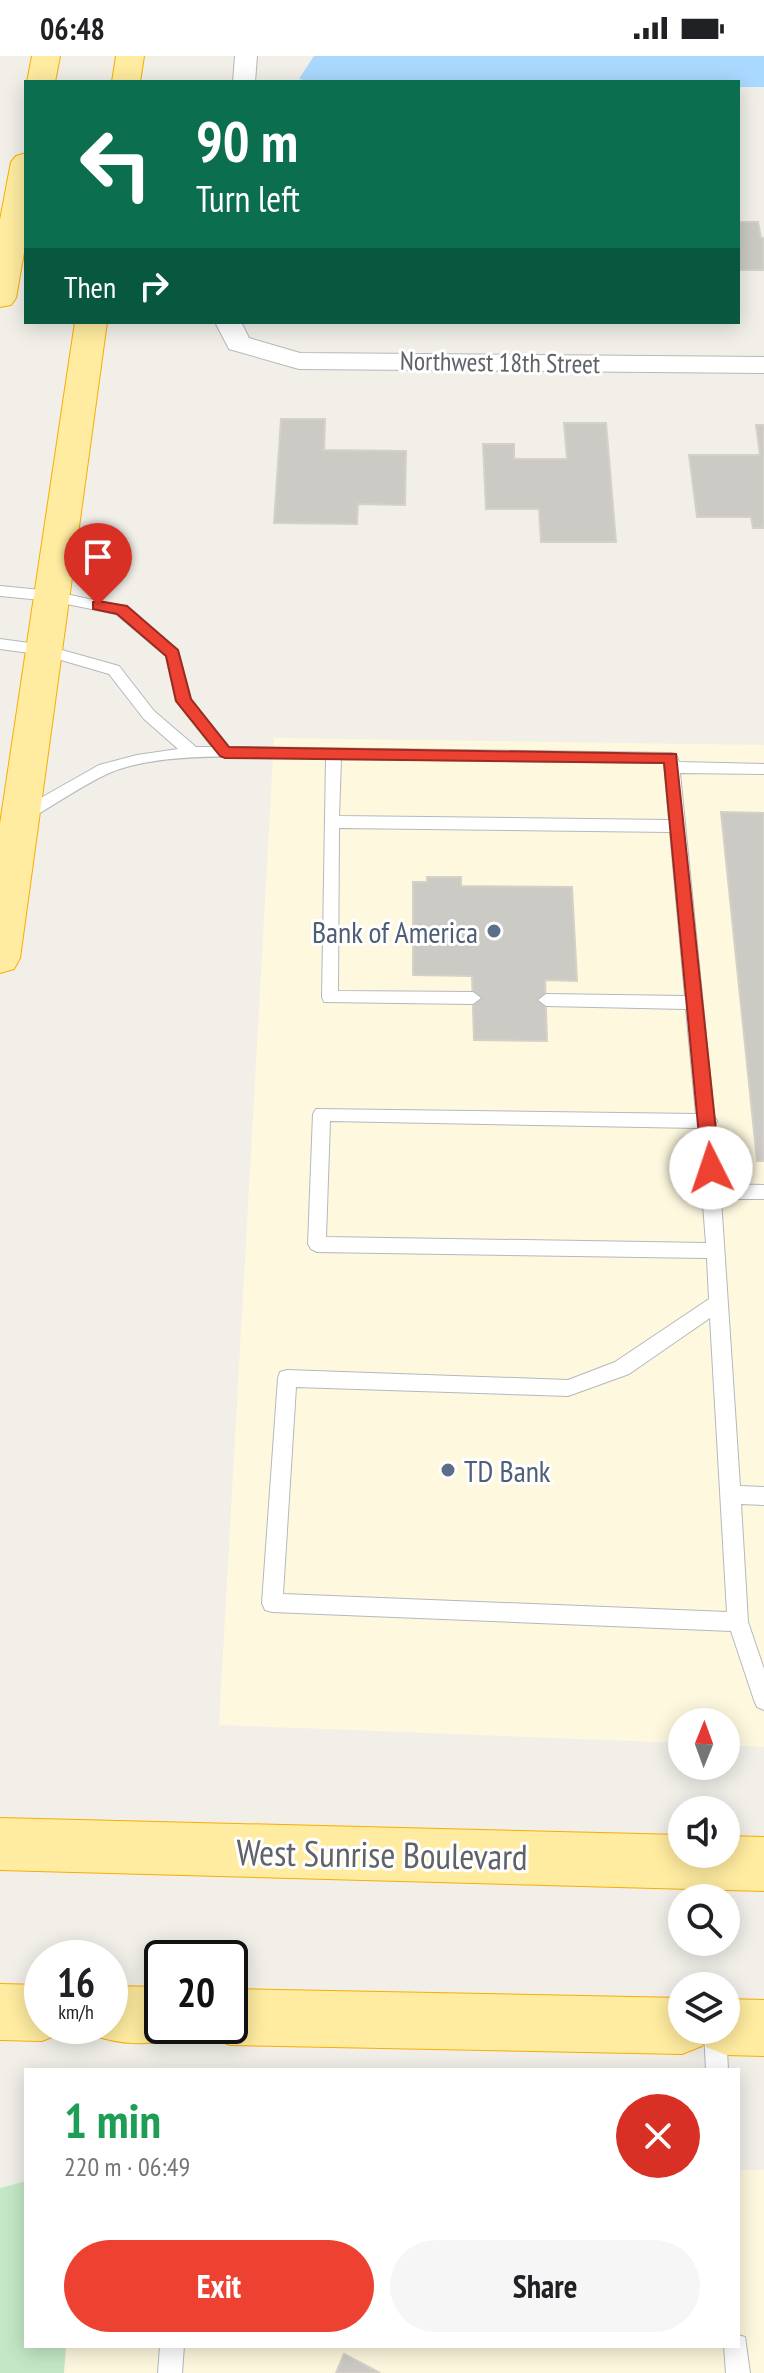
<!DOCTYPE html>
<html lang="en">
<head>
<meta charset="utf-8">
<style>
  body { margin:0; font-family:"PT Sans Narrow",sans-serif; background:#f6f6f6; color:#202124; height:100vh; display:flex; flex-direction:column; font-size:30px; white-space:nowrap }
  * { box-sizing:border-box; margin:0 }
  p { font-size:26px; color:#757577 }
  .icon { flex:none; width:44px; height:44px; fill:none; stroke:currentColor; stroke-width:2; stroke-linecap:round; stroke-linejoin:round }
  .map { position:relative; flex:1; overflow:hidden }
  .panel { position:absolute; left:24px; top:2012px; width:716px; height:280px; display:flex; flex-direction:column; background:#fff; border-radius:0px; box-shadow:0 4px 20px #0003 }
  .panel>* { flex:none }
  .hud { position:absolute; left:24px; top:24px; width:716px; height:244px; border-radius:0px; box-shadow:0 4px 20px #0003; background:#0b6e4f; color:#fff; overflow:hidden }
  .needle { width:52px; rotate:1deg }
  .controls { position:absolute; left:668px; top:1652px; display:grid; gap:16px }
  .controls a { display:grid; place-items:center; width:72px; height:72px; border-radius:50%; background:#fff; box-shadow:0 4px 20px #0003; font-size:40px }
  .speed { position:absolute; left:24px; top:1884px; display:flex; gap:16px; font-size:40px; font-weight:700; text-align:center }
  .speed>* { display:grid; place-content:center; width:104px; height:104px; border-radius:50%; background:#fff; box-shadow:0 4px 20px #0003; line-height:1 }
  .speed small { font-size:20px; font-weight:400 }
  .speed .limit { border:4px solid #111; border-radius:12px; background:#fff; color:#111 }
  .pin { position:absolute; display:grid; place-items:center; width:68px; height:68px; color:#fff; margin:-82px -34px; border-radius:50% 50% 50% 0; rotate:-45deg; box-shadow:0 0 8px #0007 }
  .pin .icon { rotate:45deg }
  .me { position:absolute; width:88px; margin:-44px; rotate:356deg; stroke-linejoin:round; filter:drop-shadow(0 0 6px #0008) }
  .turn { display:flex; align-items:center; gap:28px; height:168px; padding:0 40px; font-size:36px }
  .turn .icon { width:104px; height:104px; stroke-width:2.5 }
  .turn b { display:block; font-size:56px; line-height:68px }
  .then { display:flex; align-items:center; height:76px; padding:0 40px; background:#0003; gap:16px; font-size:30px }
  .round { display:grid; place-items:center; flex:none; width:84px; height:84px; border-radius:42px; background:#f6f6f6 }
  .headline { display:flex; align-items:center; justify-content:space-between; height:136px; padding:0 40px }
  h1 { font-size:48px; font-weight:700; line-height:60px; color:#1e9e55 }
  .primary-button { display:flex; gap:16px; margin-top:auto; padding:16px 40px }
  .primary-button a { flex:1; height:92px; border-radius:48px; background:#ed4232; color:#fff; font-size:32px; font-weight:700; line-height:92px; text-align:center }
  .primary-button a+a { background:#f6f6f6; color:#202124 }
  .status { display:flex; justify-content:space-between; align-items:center; height:56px; padding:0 40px; background:#fff; direction:ltr }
  .status svg { height:22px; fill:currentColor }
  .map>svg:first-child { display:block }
</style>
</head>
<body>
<div class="status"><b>06:48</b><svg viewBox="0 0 49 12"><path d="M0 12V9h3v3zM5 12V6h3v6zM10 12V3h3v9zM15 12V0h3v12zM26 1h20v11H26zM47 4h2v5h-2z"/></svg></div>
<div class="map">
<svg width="764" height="2317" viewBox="0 0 764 2317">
  <rect width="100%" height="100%" fill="#f1efe8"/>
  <path fill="#fef8df" d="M 274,682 L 764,689 L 764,1691 L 726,1689 L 726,1666 L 682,1666 L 682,1687 L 219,1669 Z
    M 738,2114 L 764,2114 L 764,2317 L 0,2317 L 0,2132 L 26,2125 L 26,2290 L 738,2290 Z"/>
  <path fill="#c4e8c5" d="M 26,2125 L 26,2290 L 66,2290 L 64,2317 L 0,2317 L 0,2132 Z"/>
  <path fill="#aad9ff" d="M 314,0 L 764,0 L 764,31 L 738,31 L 738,26 L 315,26 L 299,23 Z"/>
  <path fill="#cccac5" stroke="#d6d1c6" stroke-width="2" d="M 738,166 L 758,166 L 761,182 L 764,182 L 764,214 L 738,214 Z
    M 281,363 L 325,363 L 324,394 L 406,395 L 405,449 L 358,448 L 357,468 L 274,467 Z
    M 564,367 L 606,367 L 616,486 L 541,486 L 539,453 L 486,453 L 483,388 L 514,388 L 514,403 L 567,403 Z
    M 756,369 L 764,369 L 764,472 L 753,472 L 751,461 L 697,461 L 689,399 L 760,399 Z
    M 721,756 L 764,757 L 764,1105 L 757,1105 Z
    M 427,821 L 461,821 L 461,830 L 572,831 L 577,925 L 545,924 L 547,985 L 474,984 L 472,920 L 413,919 L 413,826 L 427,826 Z
    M 344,2298 L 380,2317 L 336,2317 Z"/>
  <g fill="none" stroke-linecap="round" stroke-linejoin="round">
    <g stroke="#b5b8bc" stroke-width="2">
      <path id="service" d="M 0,530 L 52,535 L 126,551 L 178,594 L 191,644 L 229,691 L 671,697 L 676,698 L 679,706 L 764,708 L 764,718 L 680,717 L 714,1060 L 717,1065 L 715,1069 L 720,1128 L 764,1129 L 764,1143 L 721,1143 L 740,1430 L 764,1431 L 764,1449 L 741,1448 L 748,1566 L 764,1613 L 764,1654 L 757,1651 L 754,1644 L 731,1575 L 272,1556 L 265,1554 L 262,1547 L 278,1322 L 280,1316 L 287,1314 L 568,1324 L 615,1306 L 709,1243 L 707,1202 L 317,1196 L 311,1193 L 308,1188 L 313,1058 L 316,1053 L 696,1058 L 686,953 L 546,950 L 538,944 L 546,938 L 685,940 L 670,776 L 339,772 L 338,935 L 473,936 L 481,942 L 473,948 L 324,946 L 322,941 L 326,703 C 266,702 161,693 107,718 C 80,731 54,749 28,764 L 16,764 L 14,760 L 16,756 L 99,709 L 137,699 L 178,693 L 144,663 L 109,618 L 44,599 L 0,593 L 0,583 L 44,589 L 119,610 L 154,655 L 196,691 L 212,691 L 176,645 L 166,600 L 116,558 L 52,545 L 0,540 ZM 341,703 L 664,707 L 669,764 L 339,760 ZM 330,1065 L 697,1072 L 706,1187 L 326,1181 ZM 710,1262 L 727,1556 L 283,1538 L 296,1331 L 568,1340 L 629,1318 Z
        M 704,1974 L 726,1973 L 728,2014 L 706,2014 Z
        M 738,2279 L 745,2281 L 750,2317 L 726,2317 L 724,2290 L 738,2290 Z
        M 160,2290 L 184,2290 L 182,2317 L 158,2317 Z"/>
    </g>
    <g stroke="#b5b8bc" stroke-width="2">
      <path id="minor" d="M 235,0 L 257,0 L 255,26 L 233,26 Z
        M 215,266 L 241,266 L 249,282 L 300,297 L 764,301 L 764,317 L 299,313 L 229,293 Z"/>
    </g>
    <g stroke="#f9ad00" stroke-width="2">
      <path id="trunk" d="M 32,0 L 60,0 L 55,26 L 27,26 Z
        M 116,0 L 144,0 L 140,26 L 112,26 Z
        M 26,97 L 26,185 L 16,242 L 11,249 L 0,251 L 0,164 L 11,106 L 16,100 Z
        M 75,266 L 107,266 L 20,902 L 14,913 L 0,917 L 0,768 Z
        M 0,1762 L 682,1779 L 682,1798 L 726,1798 L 726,1780 L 764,1781 L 764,1835 L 0,1814 Z
        M 0,1928 L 42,1929 L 42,1970 L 64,1970 L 62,1977 L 42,1985 L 0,1984 Z
        M 110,1930 L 162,1931 L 162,1970 L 185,1970 L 182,1979 C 153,1991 119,1989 90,1978 L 87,1970 L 110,1970 Z
        M 230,1933 L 682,1942 L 682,1974 L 726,1974 L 726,1943 L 764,1944 L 764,2000 L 726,1999 L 706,1991 L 704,1984 L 702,1990 L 682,1998 L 230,1989 L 210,1981 L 206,1970 L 230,1970 Z"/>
    </g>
    <use href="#service" fill="#fff" fill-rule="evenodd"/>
    <use href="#minor" fill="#fff" fill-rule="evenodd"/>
    <use href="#trunk" fill="#ffeca0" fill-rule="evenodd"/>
  </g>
  <path fill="#ed4232" stroke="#9a2b20" stroke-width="2" d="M 98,545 L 127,550 L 178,594 L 191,643 L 229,691 L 676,698 L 720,1112 L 717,1117 L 711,1119 L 702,1112 L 664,707 L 225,702 L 220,700 L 176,645 L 166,600 L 117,558 L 93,553 L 93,546 Z"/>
  <g fill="#5c6f8a" stroke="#fff" stroke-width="3">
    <circle cx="494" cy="875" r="8"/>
    <circle cx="448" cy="1414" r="8"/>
  </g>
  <g text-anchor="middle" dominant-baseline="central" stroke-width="6" stroke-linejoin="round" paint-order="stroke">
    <g font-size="26" fill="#5f6368" stroke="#fff">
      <text transform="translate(500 306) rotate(1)">Northwest 18th Street</text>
    </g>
    <g font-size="30" fill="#4e5e75" stroke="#fff" text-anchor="end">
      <text x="478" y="875">Bank of America</text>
      <text x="464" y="1414" text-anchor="start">TD Bank</text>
    </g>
    <g font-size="36" fill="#5f6368" stroke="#fff">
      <text transform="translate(382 1798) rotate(1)">West Sunrise Boulevard</text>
    </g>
  </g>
</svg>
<div class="controls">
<a><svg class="needle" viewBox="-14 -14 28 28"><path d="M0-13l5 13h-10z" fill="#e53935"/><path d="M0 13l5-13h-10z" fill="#757577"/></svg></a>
<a><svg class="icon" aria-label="sound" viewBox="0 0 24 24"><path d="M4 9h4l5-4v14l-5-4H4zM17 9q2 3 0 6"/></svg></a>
<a><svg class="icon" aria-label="search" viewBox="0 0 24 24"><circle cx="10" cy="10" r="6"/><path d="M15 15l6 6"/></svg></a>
<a><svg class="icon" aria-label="layers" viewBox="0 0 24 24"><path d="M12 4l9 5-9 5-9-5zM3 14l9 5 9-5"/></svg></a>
</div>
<div class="speed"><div>16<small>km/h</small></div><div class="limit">20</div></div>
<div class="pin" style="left:98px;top:549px;background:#d93025"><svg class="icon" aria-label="arrive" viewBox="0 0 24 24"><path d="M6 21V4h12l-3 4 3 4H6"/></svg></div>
<svg class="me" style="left:711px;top:1112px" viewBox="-20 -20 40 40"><circle r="19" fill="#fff"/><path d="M0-13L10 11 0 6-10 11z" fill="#ed4232"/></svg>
<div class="hud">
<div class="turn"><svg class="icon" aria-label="left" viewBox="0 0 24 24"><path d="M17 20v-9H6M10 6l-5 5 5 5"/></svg><div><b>90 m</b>Turn left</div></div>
<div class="then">Then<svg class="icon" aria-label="right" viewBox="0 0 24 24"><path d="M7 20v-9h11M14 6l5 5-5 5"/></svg></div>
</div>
<section class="panel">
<div class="headline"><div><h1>1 min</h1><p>220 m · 06:49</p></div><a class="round" style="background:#d93025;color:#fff"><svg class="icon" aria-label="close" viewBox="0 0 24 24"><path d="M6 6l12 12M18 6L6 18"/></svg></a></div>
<div class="primary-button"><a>Exit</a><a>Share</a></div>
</section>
</div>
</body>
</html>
